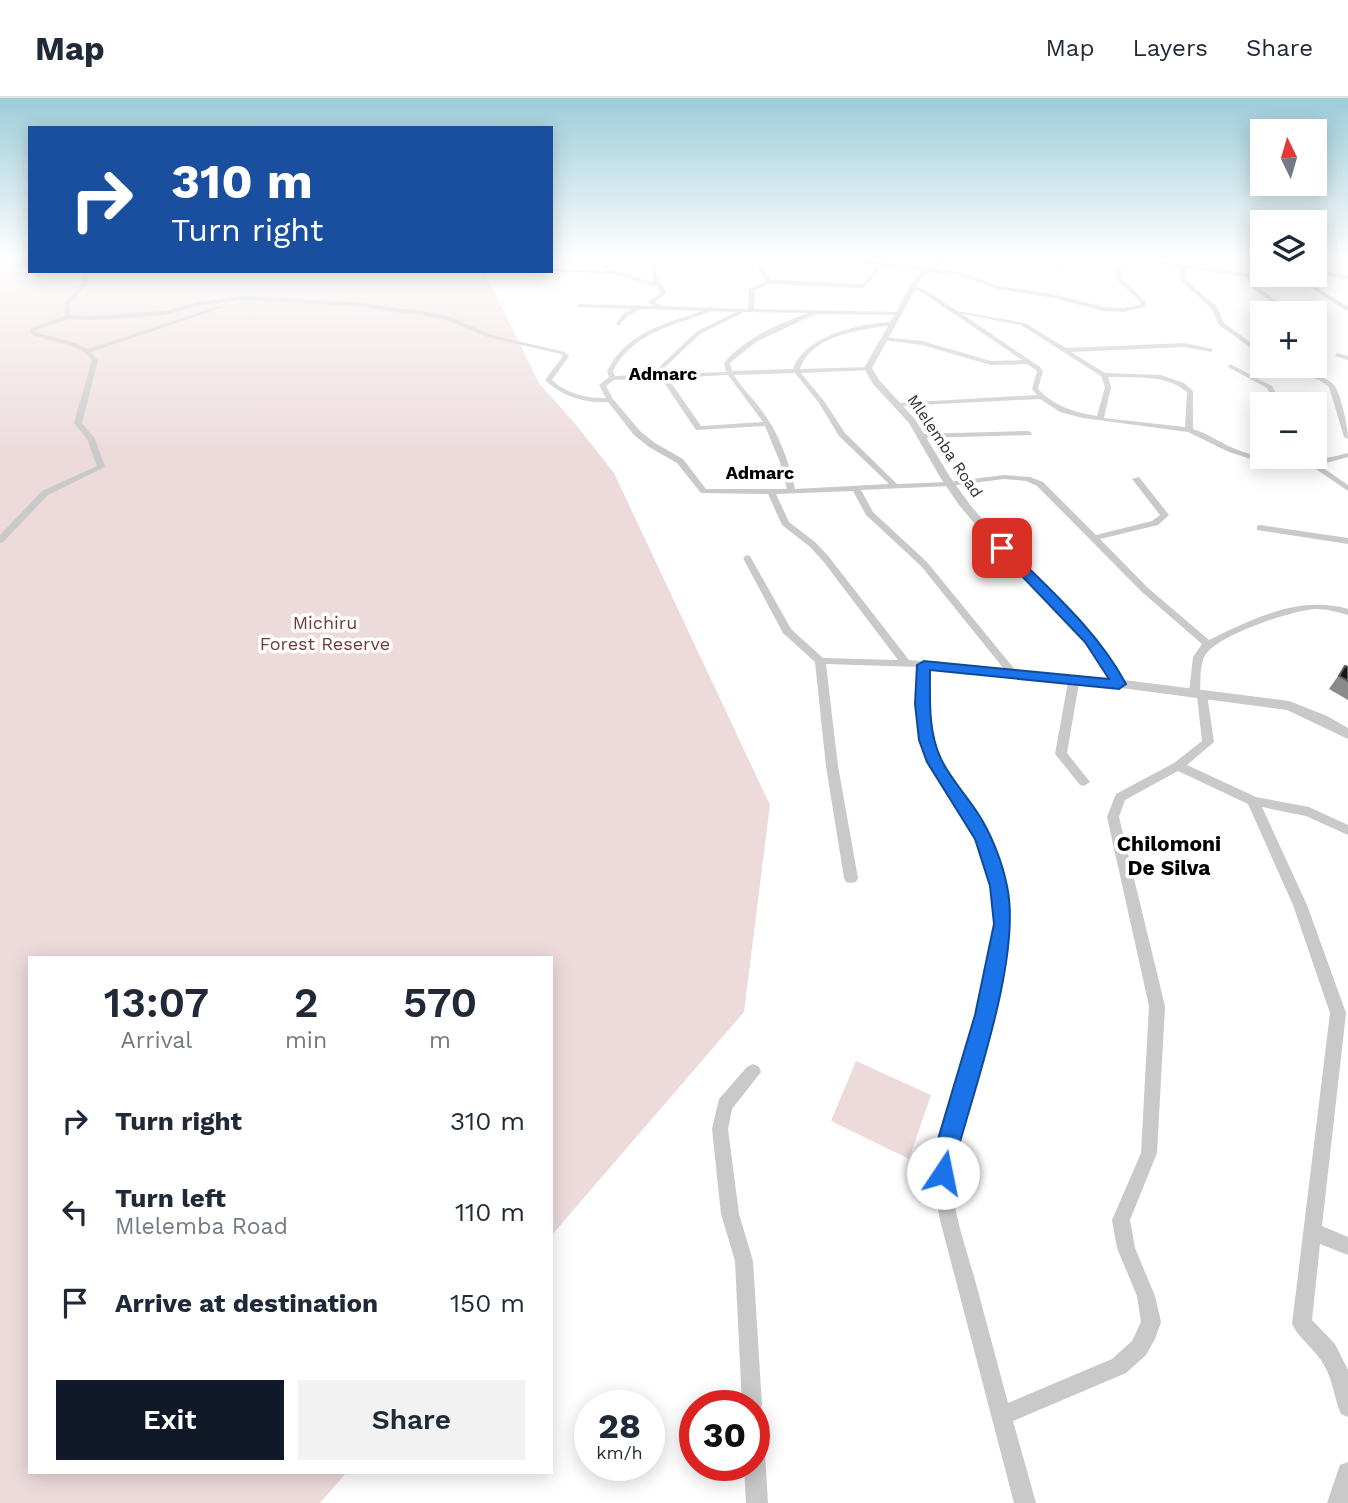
<!DOCTYPE html>
<html lang="en">
<head>
<meta charset="utf-8">
<style>
  body { margin:0; font-family:"Work Sans",sans-serif; background:#f2f2f3; color:#1f2937; height:100vh; display:flex; flex-direction:column; font-size:26px; white-space:nowrap }
  * { box-sizing:border-box; margin:0 }
  p { font-size:23px; color:#747a83 }
  .icon { flex:none; width:38px; height:38px; fill:none; stroke:currentColor; stroke-width:2; stroke-linecap:round; stroke-linejoin:round }
  .map { position:relative; flex:1; overflow:hidden }
  .sheet { position:absolute; left:28px; top:858px; width:525px; height:518px; display:flex; flex-direction:column; background:#fff; border-radius:0px; box-shadow:0 4px 18px #0003 }
  .sheet>* { flex:none }
  .hud { position:absolute; left:28px; top:28px; width:525px; height:147px; border-radius:0px; box-shadow:0 4px 18px #0003; background:#1a4fa0; color:#fff; overflow:hidden }
  .needle { width:46px; rotate:355deg }
  .controls { position:absolute; left:1250px; top:21px; display:grid; gap:14px }
  .controls a { display:grid; place-items:center; width:77px; height:77px; border-radius:0px; background:#fff; box-shadow:0 4px 18px #0003; font-size:35px }
  .speed { position:absolute; left:574px; top:1292px; display:flex; gap:14px; font-size:35px; font-weight:700; text-align:center }
  .speed>* { display:grid; place-content:center; width:91px; height:91px; border-radius:50%; background:#fff; box-shadow:0 4px 18px #0003; line-height:1 }
  .speed small { font-size:18px; font-weight:400 }
  .speed .limit { border:10px solid #d22; background:#fff; color:#111 }
  .pin { position:absolute; display:grid; place-items:center; width:60px; height:60px; color:#fff; margin:-30px; border-radius:14px; box-shadow:0 4px 10px #0006 }
  .me { position:absolute; width:77px; margin:-38px; rotate:11deg; stroke-linejoin:round; filter:drop-shadow(0 0 5px #0008) }
  .turn { display:flex; align-items:center; gap:24px; height:147px; padding:0 28px; font-size:32px }
  .turn .icon { width:91px; height:91px; stroke-width:2.5 }
  .turn b { display:block; font-size:49px; line-height:60px }
  .eta { display:flex; justify-content:space-evenly; align-items:center; height:119px; text-align:center }
  .eta b { font-size:42px; font-weight:600; line-height:49px }
  .cta { display:flex; gap:14px; margin-top:auto; padding:14px 28px }
  .cta a { flex:1; height:80px; border-radius:0px; background:#111827; color:#fff; font-size:28px; font-weight:600; line-height:80px; text-align:center }
  .cta a+a { background:#f2f2f3; color:#1f2937 }
  ul { padding:0; list-style:none }
  li { display:flex; align-items:center; gap:21px; height:91px; padding:0 28px }
  li div { flex:1 }
  li b { display:block; font-size:26px }
  li em { font-style:normal }
  header { display:flex; align-items:center; gap:42px; box-sizing:border-box; height:98px; padding:0 35px; background:#fff; border-bottom:2px solid #e0e1e3 }
  header strong { font-size:33px }
  nav { display:flex; gap:38px; margin-inline-start:auto; font-size:24px }
  .map>svg:first-child { display:block }
</style>
</head>
<body>
<header>
<strong>Map</strong>
<nav><a>Map</a><a>Layers</a><a>Share</a></nav>
</header>
<div class="map">
<svg width="1348" height="1405" viewBox="0 0 1348 1405">
  <rect width="100%" height="100%" fill="#fff"/>
  <path fill="#eddbdc" d="M 0,159 L 30,159 L 30,173 L 484,173 L 539,285 L 577,328 L 614,375 L 770,707 L 744,914 L 551,1138 L 551,859 L 30,859 L 30,1374 L 347,1374 L 320,1405 L 0,1405 Z
    M 856,963 L 931,997 L 909,1061 L 831,1023 Z"/>
  <g fill="none" stroke-linecap="round" stroke-linejoin="round">
    <path fill="#c9c9c9" fill-rule="evenodd" d="M 588,159 L 593,159 L 613,172 L 655,185 C 651,176 650,168 652,159 L 656,159 L 657,178 L 667,195 L 655,204 L 661,208 L 748,211 L 749,191 L 766,183 L 756,167 L 759,165 L 771,182 L 863,186 L 878,168 L 843,159 L 959,174 L 999,188 L 1053,196 L 1103,209 L 1124,210 L 1140,207 L 1140,204 L 1115,180 L 1116,161 L 1132,159 L 1308,184 L 1348,209 L 1348,212 L 1345,212 L 1307,187 L 1253,179 L 1256,188 L 1294,215 L 1288,215 L 1252,190 L 1247,179 L 1186,170 L 1186,182 L 1217,209 L 1224,225 L 1262,253 L 1262,258 L 1219,227 L 1212,211 L 1180,182 L 1181,169 L 1130,161 L 1121,162 L 1121,180 L 1146,204 L 1145,209 L 1124,214 L 1103,213 L 1053,200 L 998,191 L 958,177 L 882,169 L 864,190 L 770,186 L 755,192 L 754,211 L 899,214 L 901,217 L 815,216 L 756,244 L 730,265 L 732,273 L 793,271 C 805,237 863,224 896,224 L 896,226 C 864,232 812,235 800,271 L 870,269 L 871,270 L 868,272 L 801,275 L 824,303 L 845,335 L 897,386 L 949,384 L 1004,377 L 1030,379 L 1043,384 L 1096,437 L 1152,423 L 1160,417 L 1132,381 L 1139,379 L 1169,417 L 1158,427 L 1100,441 L 1148,490 L 1209,542 C 1253,521 1299,497 1348,511 L 1348,517 C 1337,514 1327,511 1316,511 C 1292,512 1219,537 1206,556 C 1199,565 1201,582 1200,593 L 1206,594 L 1207,596 L 1214,644 L 1187,667 L 1256,699 L 1309,709 L 1348,727 L 1348,737 L 1306,718 L 1262,709 L 1307,807 L 1346,915 L 1322,1128 L 1348,1139 L 1348,1157 L 1320,1146 L 1312,1222 L 1335,1246 L 1348,1272 L 1348,1319 L 1341,1316 C 1334,1300 1333,1282 1324,1267 C 1316,1252 1299,1241 1292,1226 L 1330,915 L 1293,807 L 1248,706 L 1178,673 L 1125,702 L 1119,719 L 1165,908 L 1157,1055 L 1130,1122 L 1135,1150 L 1155,1198 L 1161,1224 L 1155,1241 L 1146,1257 L 1126,1275 L 1013,1323 L 1036,1405 L 1014,1405 L 940,1122 C 936,1101 933,1081 936,1059 C 940,1038 949,1018 955,998 C 973,941 996,878 995,817 C 994,776 977,737 955,703 C 945,689 933,675 927,659 C 915,630 917,599 919,569 L 826,566 L 838,668 L 858,780 L 856,784 L 851,785 L 846,784 L 844,780 L 826,668 L 815,564 L 783,535 L 743,460 L 747,457 L 750,458 L 791,531 L 823,560 L 898,562 L 823,463 L 809,448 L 782,427 L 768,396 L 701,395 L 677,365 L 649,349 L 634,337 L 608,304 C 586,306 562,298 546,283 L 545,282 L 563,258 L 561,256 L 487,239 L 445,221 L 354,208 L 240,202 L 198,208 L 165,217 L 96,222 L 69,221 L 36,232 L 35,234 L 76,245 L 88,251 L 219,208 L 224,209 L 91,254 L 98,262 L 82,325 L 95,341 L 105,369 L 48,397 L 3,444 L 0,445 L 0,437 L 42,393 L 97,368 L 87,341 L 74,325 L 92,262 C 75,242 50,246 29,235 L 31,230 L 65,218 L 64,205 C 73,195 86,187 82,173 L 87,173 C 91,187 79,196 70,205 L 71,217 L 96,218 L 165,213 L 198,204 L 240,198 L 354,204 L 446,217 L 491,237 L 565,254 L 569,258 L 552,282 C 566,295 586,301 606,300 L 599,287 L 609,279 L 607,273 C 628,233 663,227 702,213 L 640,211 L 627,218 L 619,228 L 616,226 L 623,216 L 632,211 L 577,209 L 579,206 L 654,208 L 648,204 L 661,195 L 657,189 L 615,176 L 549,173 L 551,171 L 608,173 ZM 712,213 L 736,214 L 696,234 L 657,271 L 659,276 L 615,278 L 613,273 C 633,234 675,227 712,213 ZM 744,214 L 808,215 C 778,226 745,240 724,265 L 726,274 L 665,276 L 662,272 L 700,236 ZM 795,275 L 819,305 L 839,338 L 889,386 L 795,391 C 789,364 779,335 762,313 C 753,300 742,291 734,277 ZM 728,277 L 763,324 L 701,328 L 668,280 ZM 661,280 L 696,332 L 765,328 L 780,364 L 787,391 L 706,391 L 683,361 L 655,345 L 640,333 L 613,301 L 606,288 L 614,282 ZM 1004,381 L 1026,383 L 1037,388 L 1142,494 L 1202,546 L 1193,559 L 1189,595 L 1190,597 L 1197,598 L 1202,643 L 1174,665 L 1116,696 L 1107,719 L 1149,908 L 1141,1055 L 1112,1122 L 1117,1150 L 1137,1198 L 1141,1224 L 1132,1243 L 1112,1261 L 1008,1305 C 997,1264 986,1223 975,1182 C 964,1143 947,1100 953,1058 C 957,1040 965,1021 970,1002 C 987,945 1011,877 1009,816 C 1007,774 988,734 965,699 C 956,686 945,674 939,659 C 926,631 928,600 929,571 L 1010,579 L 1015,581 L 1019,579 L 1068,584 L 1055,656 L 1080,687 L 1084,688 L 1090,684 L 1067,655 L 1079,585 L 1119,589 L 1124,586 L 1119,583 L 1016,573 L 927,464 L 873,414 L 861,392 L 949,388 ZM 853,393 L 866,417 L 921,468 L 1004,571 L 909,562 L 829,459 L 815,444 L 789,424 L 776,396 Z
      M 1054,159 L 1058,159 L 1062,172 L 1057,171 Z
      M 1226,159 L 1262,164 L 1262,167 L 1228,160 Z
      M 1314,172 L 1348,177 L 1348,181 L 1314,176 Z
      M 910,187 L 927,193 L 957,213 L 1025,225 L 1066,250 L 1185,245 L 1213,251 L 1211,254 L 1185,249 L 1071,254 L 1105,275 L 1161,277 L 1184,285 L 1193,293 L 1193,331 C 1207,335 1219,344 1233,350 C 1271,366 1309,366 1348,355 L 1348,359 L 1319,367 L 1348,387 L 1348,393 L 1310,367 L 1290,368 L 1257,363 L 1229,354 L 1188,334 L 1083,320 L 1060,314 L 1040,301 L 898,308 L 898,306 L 900,305 L 1037,297 L 1032,291 L 1037,273 L 1027,266 L 991,267 L 922,247 L 882,242 L 884,239 L 922,243 L 991,263 L 1022,262 L 923,195 L 910,189 ZM 962,216 L 1021,227 L 1101,278 L 1105,289 L 1097,318 C 1074,314 1054,308 1038,291 L 1043,273 L 1040,269 ZM 1108,279 C 1134,280 1166,276 1187,294 L 1185,329 L 1104,320 L 1111,289 Z
      M 1337,255 L 1348,258 L 1348,262 L 1335,258 Z
      M 1228,267 L 1232,267 L 1272,288 L 1282,306 L 1276,306 L 1267,290 L 1228,269 Z
      M 1282,268 C 1293,267 1327,278 1334,287 C 1341,295 1348,330 1348,341 L 1344,339 L 1329,289 L 1319,282 Z
      M 1028,333 L 1032,335 L 1031,337 L 922,340 L 918,338 L 922,336 Z
      M 1260,427 L 1348,440 L 1348,446 L 1257,432 L 1257,428 Z
      M 753,966 L 759,969 L 761,974 L 732,1011 L 728,1031 L 739,1116 L 753,1163 L 762,1307 L 759,1314 L 754,1316 L 754,1307 L 742,1307 L 735,1163 L 721,1116 L 712,1031 L 719,1001 L 747,969 Z
      M 754,1346 L 761,1349 L 765,1356 L 768,1405 L 746,1405 L 744,1367 L 754,1367 Z
      M 1348,1364 L 1348,1405 L 1327,1405 L 1340,1367 Z"/>
    <path fill="#c9c9c9" fill-rule="evenodd" d="M 949,159 L 956,159 L 922,179 L 872,270 L 879,282 L 915,321 L 950,379 L 971,408 L 1007,450 L 1095,541 L 1124,582 L 1289,603 L 1327,618 L 1348,630 L 1348,641 L 1287,612 L 1114,589 L 1086,547 L 999,455 L 959,407 L 940,379 L 909,325 L 873,286 L 864,270 L 917,177 Z"/>
  </g>
  <path fill="#8a8a8a" d="M 1345,568 L 1348,569 L 1348,602 L 1329,591 Z"/>
  <path fill="#161616" stroke="#5c5c5c" stroke-width="2" d="M 1345,568 L 1348,569 L 1348,583 L 1339,578 Z"/>
  <linearGradient id="sky" x2="0" y2="1"><stop stop-color="#9cccda"/><stop offset="0.45" stop-color="#fff"/><stop offset="1" stop-color="#fff" stop-opacity="0"/></linearGradient>
  <rect width="1348" height="355" fill="url(#sky)"/>
  <path fill="#1a73e8" stroke="#114b97" stroke-width="2" d="M 1002,447 L 1006,448 C 1049,491 1097,532 1126,586 L 1119,591 L 930,572 C 930,602 928,634 941,661 C 950,680 966,697 977,714 C 991,735 1002,763 1007,788 C 1022,857 975,988 956,1058 L 951,1083 L 943,1086 L 935,1083 L 932,1075 L 933,1058 L 975,917 L 994,826 L 990,788 L 975,741 L 927,664 L 919,642 L 915,606 L 917,567 L 924,563 L 1109,581 L 1085,544 L 998,453 L 997,450 Z"/>
  <g text-anchor="middle" dominant-baseline="central" stroke-width="7" stroke-linejoin="round" paint-order="stroke">
    <g font-size="16" fill="#2f2f2f" stroke="#fff">
      <text transform="translate(945 348) rotate(56)">Mlelemba Road</text>
    </g>
    <g font-size="18" font-weight="bold" fill="#000" stroke="#fff">
      <text x="663" y="275">Admarc</text>
      <text x="760" y="374">Admarc</text>
    </g>
    <g font-size="18" fill="#6e3b38" stroke="#fff">
      <text x="325" y="524">Michiru<tspan x="325" dy="21">Forest Reserve</tspan></text>
    </g>
    <g font-size="21" font-weight="bold" fill="#000" stroke="#fff">
      <text x="1169" y="745">Chilomoni<tspan x="1169" dy="24">De Silva</tspan></text>
    </g>
  </g>
</svg>
<div class="controls">
<a><svg class="needle" viewBox="-14 -14 28 28"><path d="M0-13l5 13h-10z" fill="#e53935"/><path d="M0 13l5-13h-10z" fill="#747a83"/></svg></a>
<a><svg class="icon" aria-label="layers" viewBox="0 0 24 24"><path d="M12 4l9 5-9 5-9-5zM3 14l9 5 9-5"/></svg></a>
<a>+</a>
<a>−</a>
</div>
<div class="speed"><div>28<small>km/h</small></div><div class="limit">30</div></div>
<div class="pin" style="left:1002px;top:450px;background:#d93025"><svg class="icon" aria-label="arrive" viewBox="0 0 24 24"><path d="M6 21V4h12l-3 4 3 4H6"/></svg></div>
<svg class="me" style="left:943px;top:1075px" viewBox="-20 -20 40 40"><circle r="19" fill="#fff"/><path d="M0-13L10 11 0 6-10 11z" fill="#1a73e8"/></svg>
<div class="hud">
<div class="turn"><svg class="icon" aria-label="right" viewBox="0 0 24 24"><path d="M7 20v-9h11M14 6l5 5-5 5"/></svg><div><b>310 m</b>Turn right</div></div>
</div>
<section class="sheet">
<div class="eta">
<div><b>13:07</b><p>Arrival</p></div>
<div><b>2</b><p>min</p></div>
<div><b>570</b><p>m</p></div>
</div>
<ul>
<li><svg class="icon" aria-label="right" viewBox="0 0 24 24"><path d="M7 20v-9h11M14 6l5 5-5 5"/></svg><div><b>Turn right</b></div><em>310 m</em></li>
<li><svg class="icon" aria-label="left" viewBox="0 0 24 24"><path d="M17 20v-9H6M10 6l-5 5 5 5"/></svg><div><b>Turn left</b><p>Mlelemba Road</p></div><em>110 m</em></li>
<li><svg class="icon" aria-label="arrive" viewBox="0 0 24 24"><path d="M6 21V4h12l-3 4 3 4H6"/></svg><div><b>Arrive at destination</b></div><em>150 m</em></li>
</ul>
<div class="cta"><a>Exit</a><a>Share</a></div>
</section>
</div>
</body>
</html>
